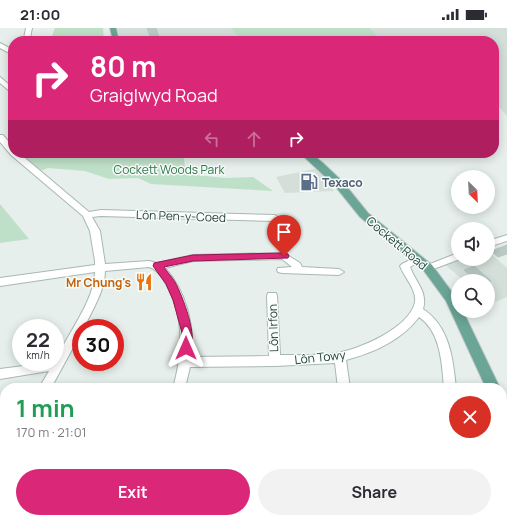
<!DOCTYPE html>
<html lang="en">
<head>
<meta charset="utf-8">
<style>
  body { margin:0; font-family:Manrope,sans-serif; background:#f2f2f3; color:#2b2b33; height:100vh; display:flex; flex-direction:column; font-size:15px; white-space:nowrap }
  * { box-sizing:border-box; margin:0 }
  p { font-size:13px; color:#7c7c81 }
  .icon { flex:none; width:22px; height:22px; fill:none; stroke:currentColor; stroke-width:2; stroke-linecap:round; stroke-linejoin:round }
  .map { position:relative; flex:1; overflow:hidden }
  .side { position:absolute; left:0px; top:355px; width:507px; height:140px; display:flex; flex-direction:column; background:#fff; border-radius:16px 16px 0 0; box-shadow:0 2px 10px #0003 }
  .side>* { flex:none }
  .banner { position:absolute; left:8px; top:8px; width:491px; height:122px; border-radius:16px; box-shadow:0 2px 10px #0003; background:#db2777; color:#fff; overflow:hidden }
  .needle { width:26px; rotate:156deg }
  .tools { position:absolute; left:451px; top:142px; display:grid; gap:8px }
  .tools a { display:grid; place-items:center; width:44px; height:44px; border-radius:50%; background:#fff; box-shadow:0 2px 10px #0003; font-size:20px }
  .speed { position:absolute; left:12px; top:291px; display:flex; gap:8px; font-size:20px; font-weight:700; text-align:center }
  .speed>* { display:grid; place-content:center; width:52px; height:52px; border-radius:50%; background:#fff; box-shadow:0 2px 10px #0003; line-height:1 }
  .speed small { font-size:10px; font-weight:400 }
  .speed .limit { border:6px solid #d22; background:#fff; color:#111 }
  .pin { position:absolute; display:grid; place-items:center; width:34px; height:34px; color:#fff; margin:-41px -17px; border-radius:50% 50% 50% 0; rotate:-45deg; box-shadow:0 0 4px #0007 }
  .pin .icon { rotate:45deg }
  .me { position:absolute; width:44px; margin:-22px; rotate:0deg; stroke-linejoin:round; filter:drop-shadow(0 0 3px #0008) }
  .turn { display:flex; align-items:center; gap:14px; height:84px; padding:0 16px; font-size:18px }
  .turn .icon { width:52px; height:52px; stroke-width:2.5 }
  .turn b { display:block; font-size:28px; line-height:34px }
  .lanes { display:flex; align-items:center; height:38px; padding:0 16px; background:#0003; justify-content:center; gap:20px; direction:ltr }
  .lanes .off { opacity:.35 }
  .round { display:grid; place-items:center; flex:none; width:42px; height:42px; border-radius:21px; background:#f2f2f3 }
  .head { display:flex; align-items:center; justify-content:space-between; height:68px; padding:0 16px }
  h1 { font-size:24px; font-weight:700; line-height:30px; color:#1e9e55 }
  .button { display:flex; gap:8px; margin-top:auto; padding:8px 16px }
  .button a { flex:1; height:46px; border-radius:24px; background:#db2777; color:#fff; font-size:16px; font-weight:700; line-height:46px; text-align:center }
  .button a+a { background:#f2f2f3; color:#2b2b33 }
  .status { display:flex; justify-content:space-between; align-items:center; height:28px; padding:0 20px; background:#fff; direction:ltr }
  .status svg { height:11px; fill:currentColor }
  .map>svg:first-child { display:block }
</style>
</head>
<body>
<div class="status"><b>21:00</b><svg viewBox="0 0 49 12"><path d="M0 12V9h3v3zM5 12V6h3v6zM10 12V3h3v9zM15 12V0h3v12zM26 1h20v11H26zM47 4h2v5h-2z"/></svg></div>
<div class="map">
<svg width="507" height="495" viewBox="0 0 507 495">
  <rect width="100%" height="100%" fill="#e6efeb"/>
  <path fill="#d4dfda" d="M 117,0 L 230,0 L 242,13 L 121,13 Z
    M 370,0 L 507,0 L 507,88 L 494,73 L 494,13 L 383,13 Z
    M 319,140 L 334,163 L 285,165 L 276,149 Z
    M 488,223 L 507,240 L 507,269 L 495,274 L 488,267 L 488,253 L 464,253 L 442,234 L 458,231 L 488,231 Z"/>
  <path fill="#bfe0c8" d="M 55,0 L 103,0 L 104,13 L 50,13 Z
    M 230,0 L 370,0 L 383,13 L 242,13 Z
    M 19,125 L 183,125 L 186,146 L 225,150 L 253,149 L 273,163 L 151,156 L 138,150 L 109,151 L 85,143 L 48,140 L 38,144 Z
    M 0,176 L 29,211 L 0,215 Z"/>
  <path fill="#bbcac4" stroke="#b8c9c2" d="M 147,0 L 156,0 L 159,9 L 151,11 Z
    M 507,217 L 507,226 L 498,229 L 491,223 Z
    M 474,238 L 491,253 L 476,253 L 464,242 Z"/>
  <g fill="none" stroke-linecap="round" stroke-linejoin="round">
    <g stroke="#a8b8b2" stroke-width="2">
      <path id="minor" d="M 26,0 L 32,0 L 30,10 L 27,12 L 24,10 Z
        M 0,15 L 13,22 L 13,27 L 0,20 Z
        M 0,49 L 13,60 L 13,66 L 0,55 Z
        M 0,107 L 3,107 L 13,119 L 13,125 L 19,125 L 89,184 L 101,182 L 275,187 L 279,190 L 275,193 L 101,188 L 92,189 L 100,203 L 105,236 L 149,233 L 157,235 L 193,227 L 284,225 L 300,235 L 302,239 L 339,241 L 344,244 L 339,247 L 282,245 L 278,244 L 277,242 L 278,240 L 292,239 L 282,231 L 193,233 L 165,240 C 186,263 195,298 191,329 L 269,328 L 267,268 L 268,265 L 276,265 L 277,268 L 280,327 C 298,327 318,328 336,325 C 358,322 410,300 415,274 C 417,262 404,249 400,238 L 402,236 L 418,228 L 421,229 L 423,231 L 410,239 C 416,255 428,264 423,281 C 450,299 453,331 456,360 L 444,360 C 442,336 441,304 419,289 C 402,312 373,325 346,332 L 350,360 L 338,360 L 335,335 L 275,338 L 190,339 L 185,360 L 173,360 C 183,324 185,290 166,256 C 162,249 157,241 149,239 L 105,243 C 105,263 92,282 84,300 L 81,300 L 81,305 L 51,360 L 39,360 L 49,343 L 0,351 L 0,341 L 55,334 C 66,308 95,272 95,244 L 0,258 L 0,250 L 95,237 L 95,233 L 90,203 L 83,188 L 11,127 L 0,114 Z
        M 507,207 L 507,213 L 488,219 L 488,213 Z
        M 458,225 L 458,231 L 460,231 L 428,243 L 423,240 L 425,238 Z
        M 5,401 L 5,413 L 0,414 L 0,402 Z
        M 5,416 L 5,433 L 0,435 L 0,418 Z
        M 112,490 L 127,490 L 125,495 L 110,495 Z"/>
    </g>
    <g stroke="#c2cac8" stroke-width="2">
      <path id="major" d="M 110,0 L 116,0 L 119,13 L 113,13 Z
        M 300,125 L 311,125 L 323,135 L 343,154 L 368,185 L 432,237 L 455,268 L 458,273 L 458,283 L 463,283 L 500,360 L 486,360 L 446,273 L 424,243 L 360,189 L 335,158 Z
        M 502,368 L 507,369 L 507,390 L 502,388 Z"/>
    </g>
    <use href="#minor" fill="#fff" fill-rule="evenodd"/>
    <use href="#major" fill="#6aa596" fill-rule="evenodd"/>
  </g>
  <path fill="#db2777" stroke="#8e194d" d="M 284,225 L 288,226 L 289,228 L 288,230 L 193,233 L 164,239 C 167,244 172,249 175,254 C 183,269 198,308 190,323 L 186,324 L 183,323 L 181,320 L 182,305 L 173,272 L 166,256 L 153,238 L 154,235 L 193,227 Z"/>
  <defs>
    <g id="fuel-bare" transform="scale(1.38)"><path d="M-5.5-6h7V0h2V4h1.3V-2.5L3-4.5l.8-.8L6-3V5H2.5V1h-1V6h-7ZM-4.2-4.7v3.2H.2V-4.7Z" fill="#5c6f8a" stroke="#f7fbf9" stroke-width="2.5" paint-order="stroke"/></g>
    <g id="restaurant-bare" transform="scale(1.38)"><path d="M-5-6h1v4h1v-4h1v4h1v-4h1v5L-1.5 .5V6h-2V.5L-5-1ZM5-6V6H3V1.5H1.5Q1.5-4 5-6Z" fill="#e8710a" stroke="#f7fbf9" stroke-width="2.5" paint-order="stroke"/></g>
  </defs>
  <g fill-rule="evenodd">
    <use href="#fuel-bare" x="309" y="154"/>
    <use href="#restaurant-bare" x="144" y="254"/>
  </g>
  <g text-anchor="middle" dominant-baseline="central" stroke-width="3" stroke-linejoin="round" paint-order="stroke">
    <g font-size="12" fill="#2d7a4b" stroke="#f7fbf9">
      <text x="169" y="141">Cockett Woods Park</text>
    </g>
    <g font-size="12" font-weight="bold" fill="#4e5e75" stroke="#f7fbf9" text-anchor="start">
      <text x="322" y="154">Texaco</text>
    </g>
    <g font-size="12" fill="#24423a" stroke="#f7fbf9">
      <text transform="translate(181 188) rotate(2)">Lôn Pen-y-Coed</text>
      <text transform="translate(397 215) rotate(40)">Cockett Road</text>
      <text transform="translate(273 300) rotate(-92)">Lôn Irfon</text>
      <text transform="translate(320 329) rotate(-6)">Lôn Towy</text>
    </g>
    <g font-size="12" font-weight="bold" fill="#c56008" stroke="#f7fbf9" text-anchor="end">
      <text x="131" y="254">Mr Chung's</text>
    </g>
  </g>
</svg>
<div class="tools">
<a><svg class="needle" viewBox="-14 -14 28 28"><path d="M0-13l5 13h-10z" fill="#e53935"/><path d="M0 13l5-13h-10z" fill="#7c7c81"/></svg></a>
<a><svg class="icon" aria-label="sound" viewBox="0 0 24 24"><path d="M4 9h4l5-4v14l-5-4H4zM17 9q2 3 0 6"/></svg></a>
<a><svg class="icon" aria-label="search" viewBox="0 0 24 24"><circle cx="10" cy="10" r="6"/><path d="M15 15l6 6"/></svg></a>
</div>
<div class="speed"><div>22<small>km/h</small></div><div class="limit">30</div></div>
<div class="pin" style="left:284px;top:228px;background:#d93025"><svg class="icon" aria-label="arrive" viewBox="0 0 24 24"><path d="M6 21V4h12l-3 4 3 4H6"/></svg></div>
<svg class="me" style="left:186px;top:320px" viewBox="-20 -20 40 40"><path d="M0-17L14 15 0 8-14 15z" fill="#db2777" stroke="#fff" stroke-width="4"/></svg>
<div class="banner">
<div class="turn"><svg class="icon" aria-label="right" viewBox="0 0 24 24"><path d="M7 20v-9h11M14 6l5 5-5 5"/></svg><div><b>80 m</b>Graiglwyd Road</div></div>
<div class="lanes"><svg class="icon off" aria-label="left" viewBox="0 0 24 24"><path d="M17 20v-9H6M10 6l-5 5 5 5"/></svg><svg class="icon off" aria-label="ahead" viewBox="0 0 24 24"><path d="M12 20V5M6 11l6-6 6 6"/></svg><svg class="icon" aria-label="right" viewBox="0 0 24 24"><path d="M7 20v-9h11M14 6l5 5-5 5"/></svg></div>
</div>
<section class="side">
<div class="head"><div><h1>1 min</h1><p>170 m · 21:01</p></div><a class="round" style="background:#d93025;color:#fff"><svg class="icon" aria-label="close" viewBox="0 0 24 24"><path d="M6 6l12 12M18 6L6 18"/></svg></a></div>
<div class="button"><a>Exit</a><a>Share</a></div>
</section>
</div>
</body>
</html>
